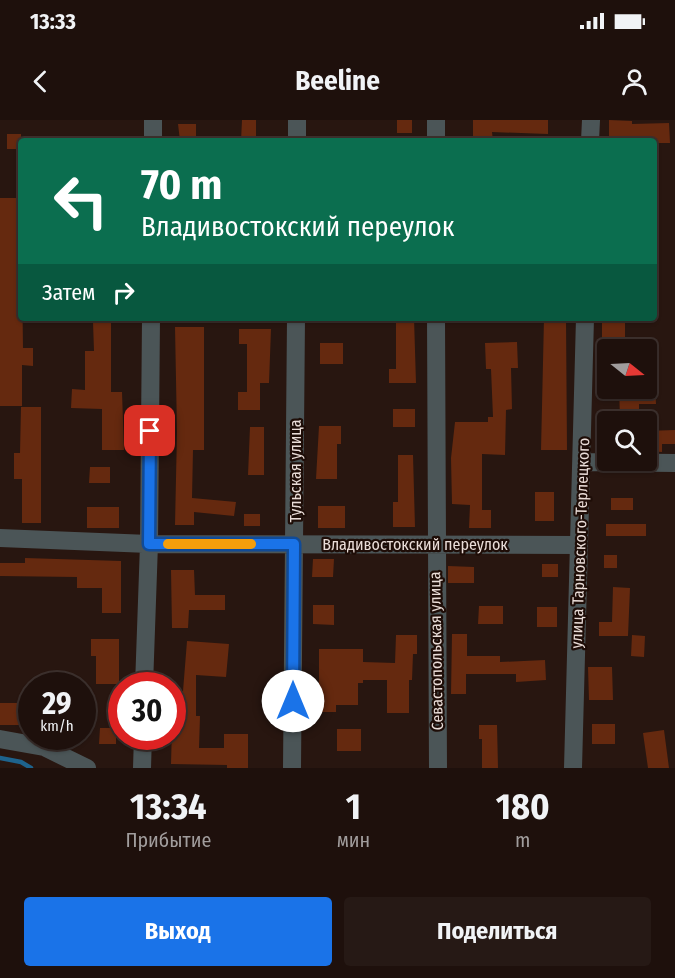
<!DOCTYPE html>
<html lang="ru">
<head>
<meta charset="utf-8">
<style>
  body { margin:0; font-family:"Fira Sans Condensed",sans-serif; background:#261915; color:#f1f3f6; height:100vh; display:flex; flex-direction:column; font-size:22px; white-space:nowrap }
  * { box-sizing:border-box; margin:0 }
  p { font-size:20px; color:#a19d9d }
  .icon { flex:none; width:33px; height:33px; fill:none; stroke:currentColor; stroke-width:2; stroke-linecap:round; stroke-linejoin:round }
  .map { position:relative; height:648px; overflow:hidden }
  .side { display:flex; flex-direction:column; background:#1e100c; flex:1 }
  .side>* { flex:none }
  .banner { position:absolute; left:18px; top:18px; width:639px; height:183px; border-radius:6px; box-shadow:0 2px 4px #0004,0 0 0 2px #3c302d; background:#0b6e4f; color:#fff; overflow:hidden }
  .needle { width:39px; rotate:108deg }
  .tools { position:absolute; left:597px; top:219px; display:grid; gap:12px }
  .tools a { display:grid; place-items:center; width:60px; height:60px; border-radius:6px; background:#1e100c; box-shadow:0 2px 4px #0004,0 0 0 2px #3c302d; font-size:30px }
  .speed { position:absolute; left:18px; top:552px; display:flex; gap:12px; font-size:30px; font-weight:700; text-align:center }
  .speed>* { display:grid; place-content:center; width:78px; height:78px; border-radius:50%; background:#1e100c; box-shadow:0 2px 4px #0004,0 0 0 2px #3c302d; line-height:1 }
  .speed small { font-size:15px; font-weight:400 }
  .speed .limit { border:9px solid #d22; background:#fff; color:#111 }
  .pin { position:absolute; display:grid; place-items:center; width:51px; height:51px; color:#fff; margin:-26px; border-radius:12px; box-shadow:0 3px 9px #0006 }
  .me { position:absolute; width:66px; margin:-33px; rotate:0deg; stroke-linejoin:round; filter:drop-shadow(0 0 4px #0008) }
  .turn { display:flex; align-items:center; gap:21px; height:126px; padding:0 24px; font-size:27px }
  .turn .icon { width:78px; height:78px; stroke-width:2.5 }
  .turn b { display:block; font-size:42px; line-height:51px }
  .then { display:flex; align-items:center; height:57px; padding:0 24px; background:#0003; gap:12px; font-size:22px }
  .eta { display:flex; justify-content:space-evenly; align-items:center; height:102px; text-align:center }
  .eta b { font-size:36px; font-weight:700; line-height:42px }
  .button { display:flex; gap:12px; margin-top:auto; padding:12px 24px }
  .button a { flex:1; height:69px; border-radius:6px; background:#1a73e8; color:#fff; font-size:24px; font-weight:700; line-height:69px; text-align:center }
  .button a+a { background:#261915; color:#f1f3f6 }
  .status { display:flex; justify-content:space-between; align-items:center; height:42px; padding:0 30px; background:#1e100c; direction:ltr }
  .status svg { height:16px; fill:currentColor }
  header { display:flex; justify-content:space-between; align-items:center; height:78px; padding:0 24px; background:#1e100c; font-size:27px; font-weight:700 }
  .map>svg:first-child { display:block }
</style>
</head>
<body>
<div class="status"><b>13:33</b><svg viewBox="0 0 49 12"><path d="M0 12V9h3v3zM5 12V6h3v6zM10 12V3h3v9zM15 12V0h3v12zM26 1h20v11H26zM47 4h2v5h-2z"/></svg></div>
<header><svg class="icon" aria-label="back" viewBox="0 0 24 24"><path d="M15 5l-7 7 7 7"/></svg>Beeline<svg class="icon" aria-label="person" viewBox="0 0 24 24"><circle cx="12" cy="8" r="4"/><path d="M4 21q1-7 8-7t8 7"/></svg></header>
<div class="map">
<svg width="675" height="648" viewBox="0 0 675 648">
  <rect width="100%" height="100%" fill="#281610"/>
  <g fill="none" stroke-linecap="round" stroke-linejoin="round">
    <path stroke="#1e638d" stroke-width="4.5" d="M 0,638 L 21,642 L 31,648"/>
  </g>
  <path fill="#65290f" d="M 242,0 L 256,0 L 256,21 L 241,21 Z
    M 397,0 L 412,0 L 412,13 L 397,13 Z
    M 473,0 L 548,0 L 548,14 L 492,12 L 493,21 L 473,21 Z
    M 609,0 L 632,1 L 632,4 L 669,3 L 670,23 L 654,23 L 654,21 L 644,21 L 644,19 L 609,19 Z
    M 178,4 L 196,4 L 196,21 L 180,21 Z
    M 7,14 L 21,14 L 21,29 L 7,29 Z
    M 0,78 L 21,78 L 23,228 L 33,228 L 33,246 L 22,245 L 22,286 L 0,286 Z
    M 396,198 L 414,198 L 416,263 L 389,263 L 389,249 L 396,249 Z
    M 544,198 L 566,198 L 567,330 L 541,330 Z
    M 602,198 L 625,198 L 625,230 L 602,230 Z
    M 93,202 L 111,202 L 111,272 L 122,272 L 124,330 L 102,330 L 102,289 L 71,288 L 72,269 L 85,270 L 85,231 L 94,231 Z
    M 175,207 L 204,207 L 204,330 L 193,330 L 192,378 L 236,382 L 234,396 L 194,392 L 194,405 L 175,405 L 177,312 Z
    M 239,209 L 271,209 L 269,263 L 260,263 L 260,290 L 238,290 L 238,272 L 247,272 L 247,224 L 239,224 Z
    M 517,222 L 518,248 L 511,248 L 512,289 L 506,290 L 505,335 L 482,334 L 482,390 L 491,390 L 491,408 L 469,408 L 470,385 L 452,384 L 451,338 L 455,302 L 488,302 L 488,297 L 493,297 L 491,249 L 486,249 L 485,223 Z
    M 320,223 L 343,223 L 343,244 L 320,244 Z
    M 619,268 L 655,268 L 656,284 L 639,284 L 639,298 L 620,298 Z
    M 21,287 L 41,287 L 41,403 L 22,403 L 22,359 L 14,359 L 14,333 L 20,333 Z
    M 393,289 L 415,289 L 415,307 L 393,307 Z
    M 319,306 L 341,306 L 341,324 L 337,324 L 337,359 L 316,359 Z
    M 250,307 L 264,307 L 264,355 L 248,355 Z
    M 675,310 L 675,324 L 662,324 L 662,332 L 646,331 L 646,311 Z
    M 398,335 L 413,335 L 415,407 L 393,407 L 393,382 L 398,382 Z
    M 90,347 L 110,347 L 110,363 L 89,363 Z
    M 535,372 L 554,372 L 554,401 L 535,401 Z
    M 611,378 L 633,378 L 633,390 L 611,390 Z
    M 318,386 L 345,386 L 345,408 L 318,408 Z
    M 87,387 L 119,387 L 119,408 L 87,408 Z
    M 244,394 L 260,394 L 260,406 L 244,406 Z
    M 606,404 L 646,404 L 646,416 L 606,416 Z
    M 604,435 L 617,435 L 617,448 L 604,448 Z
    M 25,438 L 121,441 L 121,493 L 102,493 L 102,468 L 77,468 L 77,457 L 0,456 L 0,443 L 25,443 Z
    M 313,439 L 334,439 L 333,457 L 312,457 Z
    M 542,444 L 558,444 L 558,457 L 542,457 Z
    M 448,446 L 474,447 L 474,463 L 448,463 Z
    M 171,450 L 194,450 L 195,475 L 225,475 L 225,490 L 189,490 L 188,508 L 172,508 Z
    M 613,467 L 630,468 L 628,516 L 599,516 L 599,502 L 612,502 Z
    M 313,485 L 334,485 L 334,505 L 313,504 Z
    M 479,486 L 503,486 L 503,504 L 478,504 Z
    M 537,487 L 557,487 L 557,507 L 537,507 Z
    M 452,514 L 467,514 L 467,536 L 500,536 L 500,542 L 545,540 L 546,560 L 516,562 L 516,554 L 466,554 L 466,574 L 451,574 Z
    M 396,515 L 417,515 L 417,534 L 413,534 L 412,560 L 409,560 L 409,593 L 387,593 L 387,560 L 363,560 L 363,563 L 358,563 L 358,585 L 336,585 L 336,592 L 314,592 L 314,570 L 319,570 L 319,529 L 363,529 L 363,542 L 395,543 Z
    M 632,515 L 645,516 L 644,537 L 631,536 Z
    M 91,519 L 119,519 L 119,564 L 96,564 L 96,536 L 91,536 Z
    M 187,521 L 229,524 L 226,557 L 196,555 L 196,596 L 200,596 L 199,628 L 224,628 L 224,614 L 248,614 L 248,648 L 227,648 L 227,645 L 171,644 L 173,571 L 183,571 Z
    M 588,547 L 612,547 L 613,580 L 589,580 Z
    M 0,583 L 32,583 L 32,605 L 0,605 Z
    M 592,604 L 615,604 L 615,624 L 592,624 Z
    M 479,605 L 497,605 L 498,648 L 482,648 L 482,619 L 479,619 Z
    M 100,608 L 116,608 L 116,624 L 99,624 Z
    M 337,609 L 361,609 L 361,631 L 337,631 Z
    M 664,610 L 669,648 L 648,648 L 643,613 Z"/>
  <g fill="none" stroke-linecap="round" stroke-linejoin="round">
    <path stroke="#4b5557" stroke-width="18" d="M 153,21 L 153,0
      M 297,21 L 297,0
      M 436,21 L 436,0
      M 590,21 L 591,0
      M 436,198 L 438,648
      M 583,342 L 675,343
      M 0,418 L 149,424 L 579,425
      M 144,566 L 149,424 L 151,198
      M 0,619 L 44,627 L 87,648
      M 142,648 L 143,616
      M 292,648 L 296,198
      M 573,648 L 585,198"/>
  </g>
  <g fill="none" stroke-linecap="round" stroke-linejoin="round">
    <g stroke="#114b97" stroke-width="15">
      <path id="route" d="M 150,311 L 149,424 L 294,424 L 293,581"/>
    </g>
    <use href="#route" stroke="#1a73e8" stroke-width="10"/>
    <path stroke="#f59e0b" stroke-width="10" d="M 168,424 L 251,424"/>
  </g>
  <g text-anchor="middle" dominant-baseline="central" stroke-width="4.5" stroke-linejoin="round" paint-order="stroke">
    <g font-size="16" fill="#eaddd8" stroke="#1e0d07">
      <text transform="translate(295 351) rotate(-90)">Тульская улица</text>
      <text transform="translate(580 423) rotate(-88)">улица Тарновского-Терлецкого</text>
      <text x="415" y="424">Владивостокский переулок</text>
      <text transform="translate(436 531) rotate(-91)">Севастопольская улица</text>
    </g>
  </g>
</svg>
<div class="tools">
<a><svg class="needle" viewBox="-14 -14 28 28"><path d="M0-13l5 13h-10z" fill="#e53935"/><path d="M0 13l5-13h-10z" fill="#a19d9d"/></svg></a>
<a><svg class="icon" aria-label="search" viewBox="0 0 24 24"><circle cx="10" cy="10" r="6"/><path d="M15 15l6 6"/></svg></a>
</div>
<div class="speed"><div>29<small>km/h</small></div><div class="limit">30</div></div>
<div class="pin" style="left:150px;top:311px;background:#d93025"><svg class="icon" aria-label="arrive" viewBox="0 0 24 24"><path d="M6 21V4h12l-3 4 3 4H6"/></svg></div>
<svg class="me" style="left:293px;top:581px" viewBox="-20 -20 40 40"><circle r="19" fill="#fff"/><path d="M0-13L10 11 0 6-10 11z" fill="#1a73e8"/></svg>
<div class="banner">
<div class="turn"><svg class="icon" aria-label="left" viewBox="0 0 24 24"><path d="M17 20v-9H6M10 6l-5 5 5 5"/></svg><div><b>70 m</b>Владивостокский переулок</div></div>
<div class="then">Затем<svg class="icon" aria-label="right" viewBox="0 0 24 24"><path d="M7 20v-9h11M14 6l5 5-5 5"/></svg></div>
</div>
</div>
<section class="side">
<div class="eta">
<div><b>13:34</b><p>Прибытие</p></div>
<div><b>1</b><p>мин</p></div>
<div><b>180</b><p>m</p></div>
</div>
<div class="button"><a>Выход</a><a>Поделиться</a></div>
</section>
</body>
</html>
